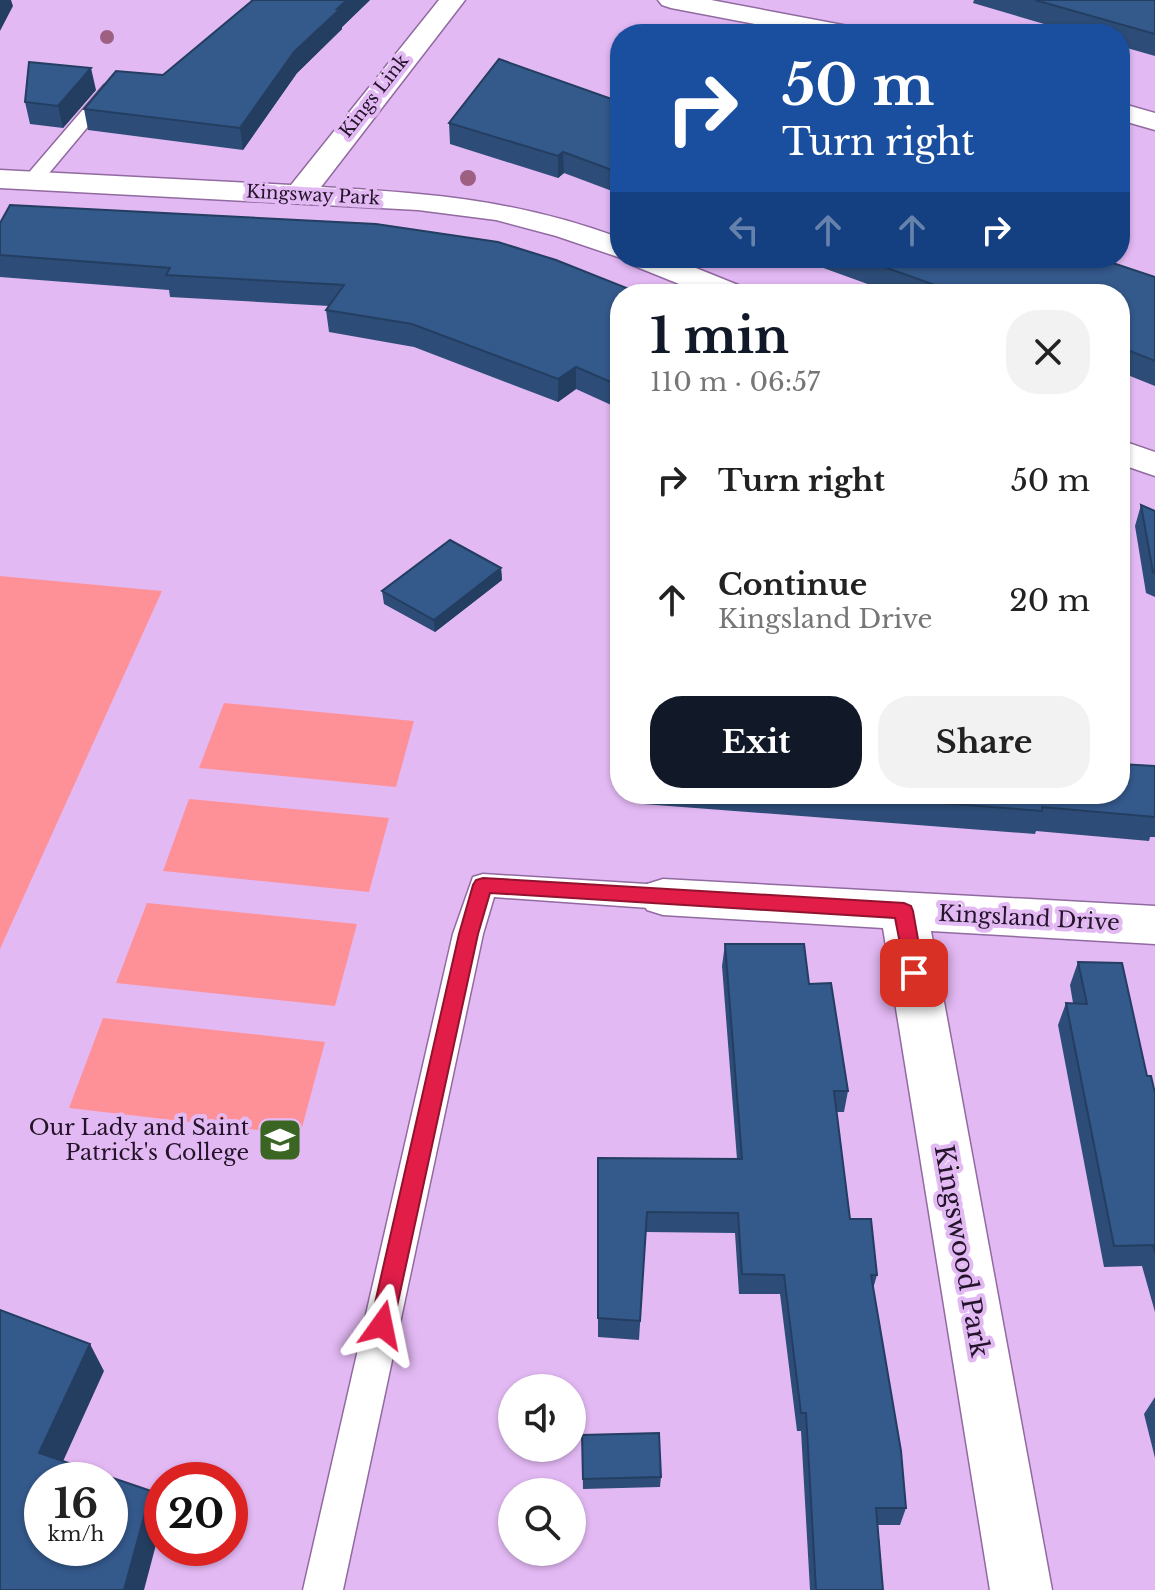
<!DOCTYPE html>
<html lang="en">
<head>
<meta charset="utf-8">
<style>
  body { margin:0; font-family:"Libre Baskerville",serif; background:#f2f2f2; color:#222; height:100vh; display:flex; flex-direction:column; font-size:30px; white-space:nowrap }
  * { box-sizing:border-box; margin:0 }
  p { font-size:26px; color:#767676 }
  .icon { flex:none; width:44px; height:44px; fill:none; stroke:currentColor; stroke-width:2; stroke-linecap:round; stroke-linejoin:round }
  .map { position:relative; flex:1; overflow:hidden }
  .drawer { position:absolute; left:610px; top:284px; width:520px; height:520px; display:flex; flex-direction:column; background:#fff; border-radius:32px; box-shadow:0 2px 6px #0004 }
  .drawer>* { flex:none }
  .guide { position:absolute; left:610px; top:24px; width:520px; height:244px; border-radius:32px; box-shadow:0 2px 6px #0004; background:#1a4fa0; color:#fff; overflow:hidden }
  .tools { position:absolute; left:498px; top:1374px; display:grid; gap:16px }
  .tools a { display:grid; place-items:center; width:88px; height:88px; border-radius:50%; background:#fff; box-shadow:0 2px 6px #0004; font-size:40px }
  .speed { position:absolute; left:24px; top:1462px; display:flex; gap:16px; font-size:40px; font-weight:700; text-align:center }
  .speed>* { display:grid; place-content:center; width:104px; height:104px; border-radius:50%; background:#fff; box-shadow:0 2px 6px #0004; line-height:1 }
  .speed small { font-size:20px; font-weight:400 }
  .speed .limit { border:12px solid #d22; background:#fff; color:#111 }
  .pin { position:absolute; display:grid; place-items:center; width:68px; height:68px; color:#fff; margin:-34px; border-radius:16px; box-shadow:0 4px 12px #0006 }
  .me { position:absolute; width:88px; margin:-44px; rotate:12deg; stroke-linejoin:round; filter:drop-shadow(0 0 6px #0008) }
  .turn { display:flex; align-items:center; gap:28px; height:168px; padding:0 40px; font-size:36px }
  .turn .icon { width:104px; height:104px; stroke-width:2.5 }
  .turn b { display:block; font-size:56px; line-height:68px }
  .lanes { display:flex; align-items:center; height:76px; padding:0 40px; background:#0003; justify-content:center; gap:40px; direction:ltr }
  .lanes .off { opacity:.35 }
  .round { display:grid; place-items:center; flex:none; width:84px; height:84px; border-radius:32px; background:#f2f2f2 }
  .summary { display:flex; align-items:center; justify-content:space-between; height:136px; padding:0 40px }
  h1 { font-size:48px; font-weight:700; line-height:60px; color:#111827 }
  .button { display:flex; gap:16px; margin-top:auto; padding:16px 40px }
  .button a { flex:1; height:92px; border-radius:32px; background:#111827; color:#fff; font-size:32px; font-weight:700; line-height:92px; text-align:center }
  .button a+a { background:#f2f2f2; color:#222 }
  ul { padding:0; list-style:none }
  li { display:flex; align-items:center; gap:24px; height:120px; padding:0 40px }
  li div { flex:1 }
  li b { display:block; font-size:30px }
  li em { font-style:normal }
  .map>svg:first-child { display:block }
</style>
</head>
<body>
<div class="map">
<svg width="1155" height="1590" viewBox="0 0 1155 1590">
  <rect width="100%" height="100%" fill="#e3b9f4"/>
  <path fill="#fe9198" d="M 0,576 L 162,591 L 0,949 Z
    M 224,703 L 414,721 L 396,787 L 199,768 Z
    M 189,799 L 389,818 L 369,892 L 163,871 Z
    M 147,903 L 357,924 L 335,1006 L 116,983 Z
    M 103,1018 L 325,1042 L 300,1135 L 69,1108 Z"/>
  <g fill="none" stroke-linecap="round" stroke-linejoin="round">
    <g stroke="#916aa0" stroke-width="3">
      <path id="service" d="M 110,84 L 116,85 L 119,89 L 116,93 L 40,184 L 26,184 L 24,180 L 26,176 L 104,85 Z
        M 483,874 L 663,885 L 673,889 L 678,897 L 673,905 L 663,909 L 494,897 L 483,934 L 343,1590 L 303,1590 L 453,934 L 473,877 Z"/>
    </g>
    <g stroke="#916aa0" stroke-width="3">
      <path id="minor" d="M 439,0 L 465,0 L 321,187 C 430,193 517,200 620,238 L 621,258 L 556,236 L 496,220 L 418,210 L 0,188 L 0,170 L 291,185 Z
        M 627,258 L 671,258 L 743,287 L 748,294 L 704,294 L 632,265 Z
        M 1120,440 L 1155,452 L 1155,476 L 1120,464 Z
        M 663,879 L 1155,906 L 1155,944 L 931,931 L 1052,1590 L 990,1590 L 883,928 L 663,915 L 647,910 L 640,897 L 647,884 Z"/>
    </g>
    <g stroke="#916aa0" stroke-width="3">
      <path id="tertiary" d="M 658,0 L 711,0 L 848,26 L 857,28 L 861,34 L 807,34 L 671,8 L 662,5 Z
        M 1120,103 L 1155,113 L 1155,130 L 1120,120 Z"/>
    </g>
    <use href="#service" fill="#fff" fill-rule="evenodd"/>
    <use href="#minor" fill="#fff" fill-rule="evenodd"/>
    <use href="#tertiary" fill="#fff" fill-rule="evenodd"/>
  </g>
  <g fill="#9d6081">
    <circle cx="107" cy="37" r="7"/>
    <circle cx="468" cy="178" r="8"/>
  </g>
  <path fill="#2d4d78" d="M 250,0 L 370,0 L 342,27 L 342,29 L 297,73 L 243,150 L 88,130 L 84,109 L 163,75 L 252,1 Z
    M 974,0 L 1155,0 L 1155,56 L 1120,46 L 1120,34 L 1078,34 L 973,3 Z
    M 96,90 L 63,128 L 30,124 L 25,102 Z
    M 620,102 L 620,194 L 564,173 L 558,178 L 450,144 L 449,123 Z
    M 0,223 L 620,294 L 620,409 L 576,389 L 558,402 L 414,347 L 329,332 L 326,310 L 329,306 L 170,297 L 169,290 L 0,277 Z
    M 796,258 L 1098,258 L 1155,277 L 1155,386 L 1120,372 L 1120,294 L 895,294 Z
    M 1141,505 L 1155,511 L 1155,597 L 1146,593 L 1135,526 Z
    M 501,568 L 502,580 L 435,632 L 384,604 L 382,591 Z
    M 1155,766 L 1155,837 L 1150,837 L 1149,841 L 1036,831 L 1035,834 L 643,804 L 643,794 L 1120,794 Z
    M 725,944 L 809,984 L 848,1091 L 844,1112 L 836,1112 L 850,1219 L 877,1275 L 873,1289 L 906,1508 L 900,1525 L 878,1525 L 883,1590 L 810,1590 L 801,1431 L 797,1431 L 780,1294 L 739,1294 L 735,1233 L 646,1232 L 639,1340 L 598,1337 L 598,1158 L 737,1159 L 722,966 Z
    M 1078,962 L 1147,1076 L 1155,1093 L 1155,1312 L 1142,1266 L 1104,1267 L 1058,1025 L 1066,1003 L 1073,1003 L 1070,985 Z
    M 1155,1397 L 1155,1458 L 1144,1414 Z
    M 582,1435 L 661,1477 L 660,1487 L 583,1489 Z"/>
  <path fill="#243e61" d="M 0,0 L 11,0 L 13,6 L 0,31 Z
    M 347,0 L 370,0 L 342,27 L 342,29 L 297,73 L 243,150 L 240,128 L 294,52 Z
    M 91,68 L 96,90 L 63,128 L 58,106 Z
    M 563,152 L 564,173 L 558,178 L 558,156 Z
    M 576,367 L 576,389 L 558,402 L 558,379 Z
    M 501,568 L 502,580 L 435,632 L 434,620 Z
    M 90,1344 L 104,1371 L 55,1479 L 39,1453 Z
    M 151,1491 L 162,1512 L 162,1522 L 144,1590 L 124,1590 Z"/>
  <path fill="#34598b" stroke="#243e61" stroke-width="2" fill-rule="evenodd" d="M 253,0 L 347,0 L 337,9 L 340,9 L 294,52 L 240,128 L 84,109 L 116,71 L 163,75 Z
    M 1035,0 L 1155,0 L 1155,34 Z
    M 499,59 L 620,102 L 620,173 L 563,152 L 558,156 L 449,123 Z
    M 29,62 L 91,68 L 58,106 L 25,102 Z
    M 10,205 L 376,224 L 498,242 L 556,260 L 629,289 L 624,293 L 627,294 L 620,294 L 620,386 L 576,367 L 558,379 L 412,324 L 326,310 L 344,285 L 166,275 L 170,268 L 0,255 L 0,223 Z
    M 859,258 L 1098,258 L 1155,277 L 1155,361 L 1120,347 L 1120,294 L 960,294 Z
    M 1141,505 L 1155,511 L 1155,573 L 1153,572 Z
    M 450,540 L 501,568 L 434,620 L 382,591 Z
    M 1120,764 L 1155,766 L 1155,817 L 1042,807 L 1042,811 L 825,794 L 1120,794 Z
    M 725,944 L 804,944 L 809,984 L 831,983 L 848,1091 L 834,1091 L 850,1219 L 871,1219 L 877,1275 L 871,1275 L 901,1451 L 906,1508 L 876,1508 L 883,1590 L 816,1590 L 806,1413 L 801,1413 L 784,1275 L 742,1274 L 738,1213 L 647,1212 L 640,1321 L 598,1318 L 598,1158 L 742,1159 Z
    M 1078,962 L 1122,963 L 1147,1076 L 1151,1076 L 1155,1093 L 1155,1253 L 1153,1245 L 1114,1246 L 1066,1003 L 1087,1004 Z
    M 0,1310 L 90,1344 L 39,1453 L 151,1491 L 124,1590 L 0,1590 ZM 42,1480 L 110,1480 L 110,1548 L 42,1548 Z
    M 659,1433 L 661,1477 L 583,1479 L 582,1435 Z"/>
  <path fill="#e11d48" stroke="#92132f" stroke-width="2" d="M 483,878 L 904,903 L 911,906 L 913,911 L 924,973 L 921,979 L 907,979 L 895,918 L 490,893 L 478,934 L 393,1325 L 390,1333 L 382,1336 L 374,1333 L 370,1325 L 459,934 L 473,885 L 476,880 Z"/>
  <defs>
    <g id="school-square" transform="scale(2.3)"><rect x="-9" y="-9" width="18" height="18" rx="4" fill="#3a6522" stroke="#e3b9f4"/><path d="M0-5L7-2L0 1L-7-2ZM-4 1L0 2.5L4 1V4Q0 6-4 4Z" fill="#fff"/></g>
  </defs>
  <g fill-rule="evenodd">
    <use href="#school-square" x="280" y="1140"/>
  </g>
  <g text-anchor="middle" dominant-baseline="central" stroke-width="8" stroke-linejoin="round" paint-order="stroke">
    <g font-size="18" fill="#231429" stroke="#e3b9f4">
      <text transform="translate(374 96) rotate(-52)">Kings Link</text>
      <text transform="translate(313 195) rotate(3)">Kingsway Park</text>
    </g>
    <g font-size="22" fill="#231429" stroke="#e3b9f4">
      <text transform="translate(1029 918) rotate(3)">Kingsland Drive</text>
    </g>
    <g font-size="22" fill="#231429" stroke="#e3b9f4" text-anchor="end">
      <text x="249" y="1127">Our Lady and Saint<tspan x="249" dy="25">Patrick's College</tspan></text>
    </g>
    <g font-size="26" fill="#231429" stroke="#e3b9f4">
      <text transform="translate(962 1251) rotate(80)">Kingswood Park</text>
    </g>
  </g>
</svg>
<div class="tools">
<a><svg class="icon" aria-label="sound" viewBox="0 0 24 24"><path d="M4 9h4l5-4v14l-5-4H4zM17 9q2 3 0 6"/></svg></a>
<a><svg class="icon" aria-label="search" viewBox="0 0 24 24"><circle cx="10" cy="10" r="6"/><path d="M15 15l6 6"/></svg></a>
</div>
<div class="speed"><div>16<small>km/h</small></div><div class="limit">20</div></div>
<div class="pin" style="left:914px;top:973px;background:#d93025"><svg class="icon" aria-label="arrive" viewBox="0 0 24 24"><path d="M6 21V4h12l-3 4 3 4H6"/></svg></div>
<svg class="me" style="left:382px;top:1325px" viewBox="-20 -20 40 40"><path d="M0-17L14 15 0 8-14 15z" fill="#e11d48" stroke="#fff" stroke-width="4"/></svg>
<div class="guide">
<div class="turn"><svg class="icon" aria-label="right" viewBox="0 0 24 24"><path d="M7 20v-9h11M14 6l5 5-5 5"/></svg><div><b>50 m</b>Turn right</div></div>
<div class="lanes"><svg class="icon off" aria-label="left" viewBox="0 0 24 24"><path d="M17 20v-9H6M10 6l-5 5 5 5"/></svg><svg class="icon off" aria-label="ahead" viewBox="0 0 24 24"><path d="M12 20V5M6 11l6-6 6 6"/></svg><svg class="icon off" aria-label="ahead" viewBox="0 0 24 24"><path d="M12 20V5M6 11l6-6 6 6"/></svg><svg class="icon" aria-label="right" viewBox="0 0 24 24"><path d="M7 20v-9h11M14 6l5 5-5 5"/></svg></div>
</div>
<section class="drawer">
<div class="summary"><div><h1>1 min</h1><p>110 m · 06:57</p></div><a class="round"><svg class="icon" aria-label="close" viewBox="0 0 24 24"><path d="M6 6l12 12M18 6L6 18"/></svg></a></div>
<ul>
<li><svg class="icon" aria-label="right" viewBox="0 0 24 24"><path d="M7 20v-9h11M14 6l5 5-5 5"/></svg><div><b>Turn right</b></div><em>50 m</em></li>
<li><svg class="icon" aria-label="ahead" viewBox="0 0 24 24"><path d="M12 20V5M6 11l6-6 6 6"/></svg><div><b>Continue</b><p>Kingsland Drive</p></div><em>20 m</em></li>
</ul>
<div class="button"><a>Exit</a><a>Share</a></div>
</section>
</div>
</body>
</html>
